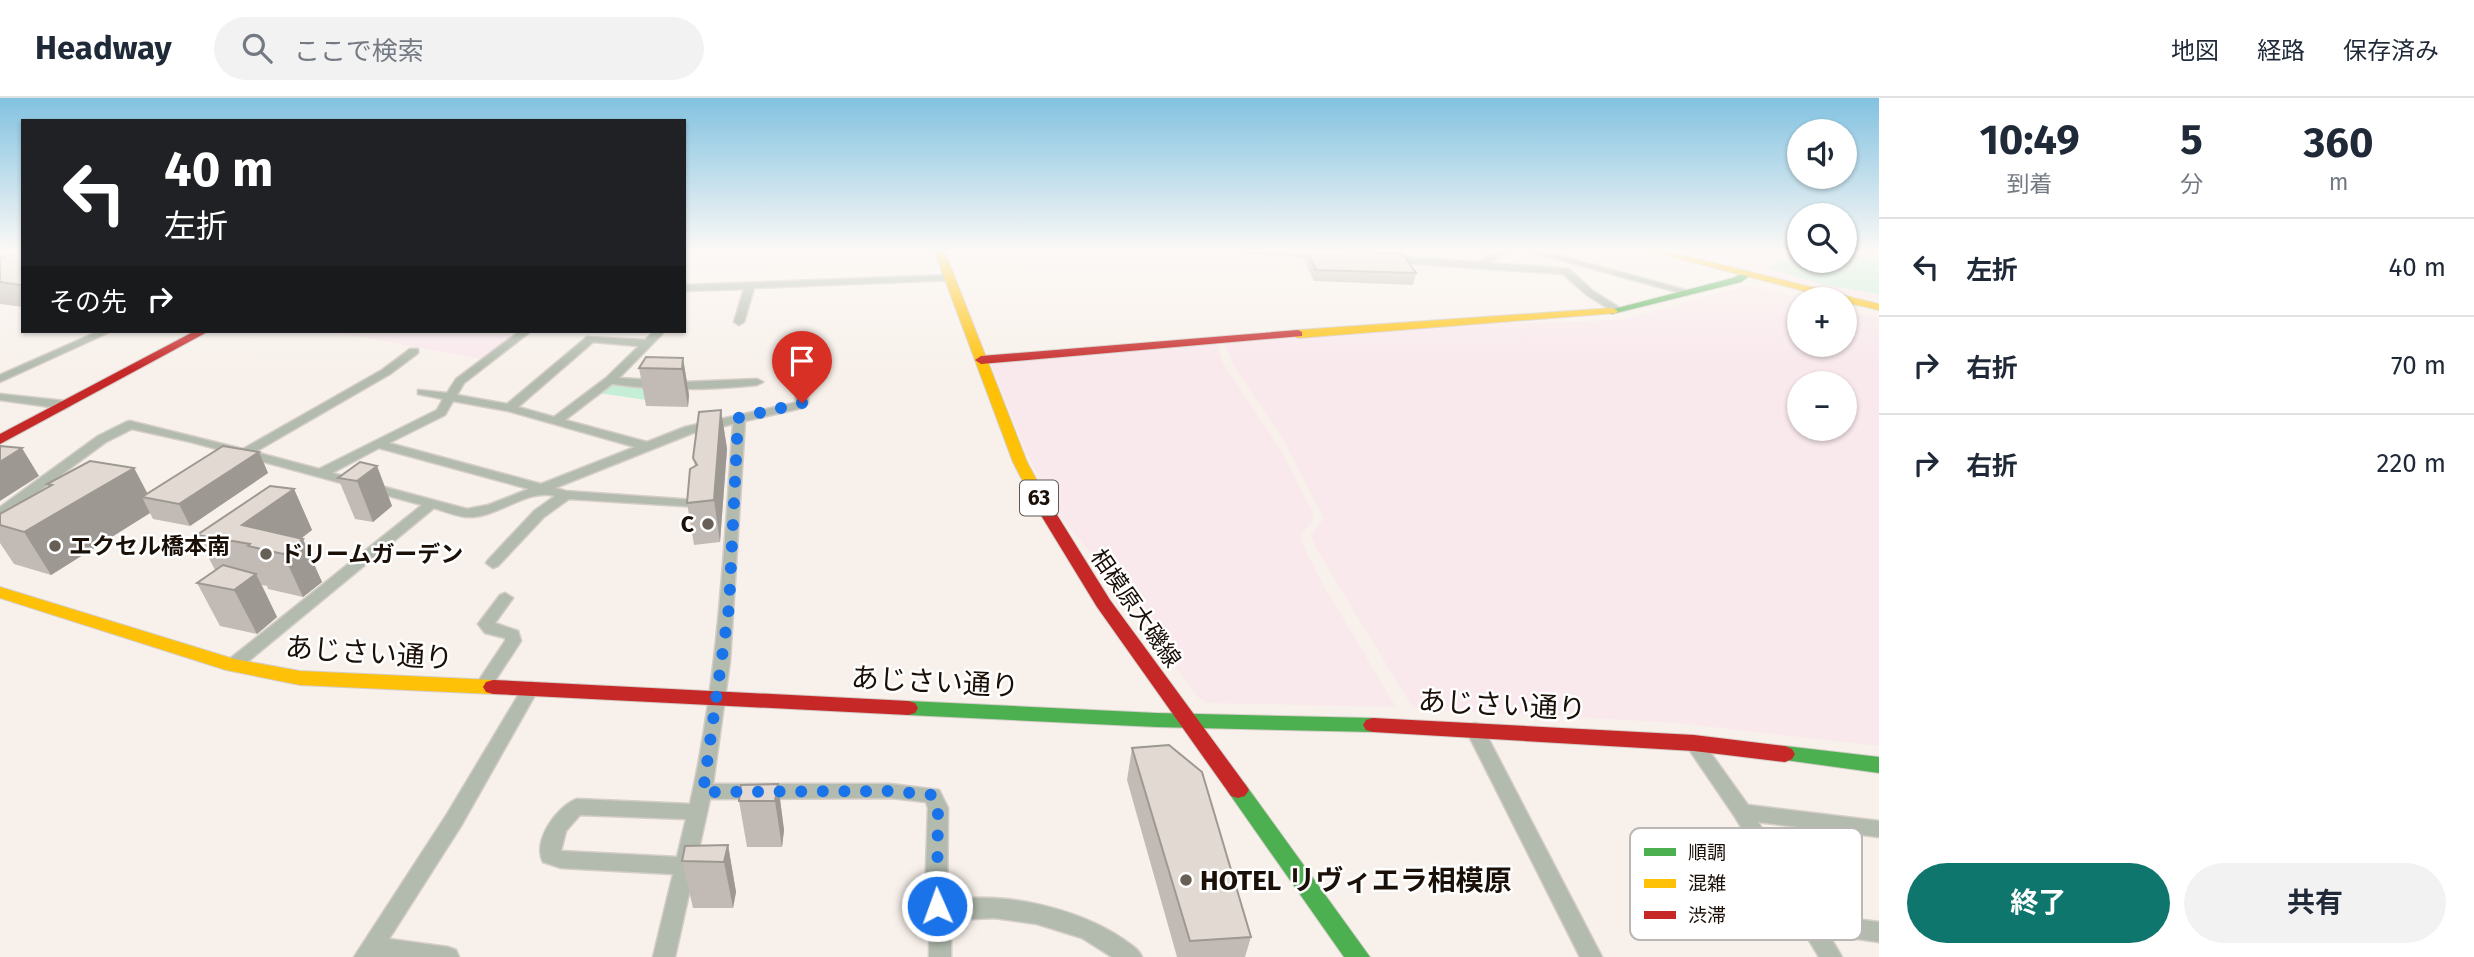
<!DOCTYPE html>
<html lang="ja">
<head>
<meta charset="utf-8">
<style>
  body { margin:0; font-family:"Fira Sans","Noto Sans JP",sans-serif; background:#f2f2f3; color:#1f2937; height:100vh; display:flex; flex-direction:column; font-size:26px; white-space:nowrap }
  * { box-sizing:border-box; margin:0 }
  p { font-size:23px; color:#747a83 }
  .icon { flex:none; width:38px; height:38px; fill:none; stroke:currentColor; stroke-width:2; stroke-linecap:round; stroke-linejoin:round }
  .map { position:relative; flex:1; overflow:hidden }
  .panel { display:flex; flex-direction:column; background:#fff; width:595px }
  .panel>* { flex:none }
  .top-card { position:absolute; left:21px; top:21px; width:665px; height:214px; border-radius:0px; box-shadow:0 2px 5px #0004; background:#202124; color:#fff; overflow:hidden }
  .controls { position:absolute; left:1787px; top:21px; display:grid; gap:14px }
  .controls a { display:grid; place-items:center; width:70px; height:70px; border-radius:50%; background:#fff; box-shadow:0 2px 5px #0004; font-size:35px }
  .pin { position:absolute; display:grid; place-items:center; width:60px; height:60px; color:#fff; margin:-72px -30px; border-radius:50% 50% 50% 0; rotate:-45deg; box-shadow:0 0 7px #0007 }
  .pin .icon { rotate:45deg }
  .me { position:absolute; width:77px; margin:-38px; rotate:358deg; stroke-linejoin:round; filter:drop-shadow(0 0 5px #0008) }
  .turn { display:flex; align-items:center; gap:24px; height:147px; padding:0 28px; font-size:32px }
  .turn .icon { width:91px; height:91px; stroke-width:2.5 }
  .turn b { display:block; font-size:49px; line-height:60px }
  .then { display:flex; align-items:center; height:66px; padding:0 28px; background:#0003; gap:14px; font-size:26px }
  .eta { display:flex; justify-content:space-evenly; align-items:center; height:119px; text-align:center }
  .eta b { font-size:42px; font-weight:700; line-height:49px }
  .primary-button { display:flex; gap:14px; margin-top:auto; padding:14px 28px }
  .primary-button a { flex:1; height:80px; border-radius:42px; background:#0f766e; color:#fff; font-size:28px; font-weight:700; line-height:80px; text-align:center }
  .primary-button a+a { background:#f2f2f3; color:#1f2937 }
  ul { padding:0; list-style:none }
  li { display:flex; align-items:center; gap:21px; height:98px; padding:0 28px; border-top:2px solid #e0e1e3 }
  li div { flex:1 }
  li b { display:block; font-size:26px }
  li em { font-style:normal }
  header { display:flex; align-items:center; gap:42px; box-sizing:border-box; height:98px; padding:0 35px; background:#fff; border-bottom:2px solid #e0e1e3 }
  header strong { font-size:33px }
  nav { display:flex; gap:38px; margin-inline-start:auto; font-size:24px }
  .search { width:490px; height:63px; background:#f2f2f3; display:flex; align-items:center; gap:18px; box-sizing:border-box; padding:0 24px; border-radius:38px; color:#747a83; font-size:26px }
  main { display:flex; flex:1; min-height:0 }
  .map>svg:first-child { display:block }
</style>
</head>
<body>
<header>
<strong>Headway</strong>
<div class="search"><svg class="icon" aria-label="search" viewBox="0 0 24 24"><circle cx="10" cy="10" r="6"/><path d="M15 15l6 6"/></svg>ここで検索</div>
<nav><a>地図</a><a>経路</a><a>保存済み</a></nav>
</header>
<main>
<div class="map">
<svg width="1879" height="859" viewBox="0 0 1879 859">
  <rect width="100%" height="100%" fill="#f8f1eb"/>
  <path fill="#f9e8ec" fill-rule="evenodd" d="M 1667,152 L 1799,152 L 1799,163 L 1844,163 L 1845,152 L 1879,152 L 1879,204 Z
    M 1749,187 L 1805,201 L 1799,201 L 1799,247 L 1844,247 L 1845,211 L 1879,220 L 1879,648 L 1678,625 L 1413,610 L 1316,450 L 1311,438 L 1324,420 L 1279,334 L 1234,268 L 1224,245 L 1475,226 L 1622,222 ZM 1799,285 L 1844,285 L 1844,331 L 1799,331 Z
    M 342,233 L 520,233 L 483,261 L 339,235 Z
    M 1213,246 L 1218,248 L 1224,267 L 1279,349 L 1312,413 L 1313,422 L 1301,437 L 1303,447 L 1322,485 L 1396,609 L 1207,605 L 1200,601 L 1154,541 L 1136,509 L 1056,413 L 1026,354 L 991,266 Z"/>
  <path fill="#c4eed6" d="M 1845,152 L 1879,163 L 1879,196 L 1822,186 L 1765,169 L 1799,160 L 1799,163 L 1844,163 Z
    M 616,285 L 654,289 L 646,302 L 599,295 Z"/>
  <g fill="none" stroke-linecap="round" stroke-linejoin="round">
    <g stroke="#d4cdc8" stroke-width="3">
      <path id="street" d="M 1242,152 L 1321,154 L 1326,157 L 1321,160 L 1246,155 Z
        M 1497,152 L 1507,152 L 1490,165 L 1569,171 L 1593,193 L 1623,212 L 1614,214 L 1587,197 L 1563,176 L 1390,164 L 1385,161 L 1390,158 L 1479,164 Z
        M 1524,152 L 1539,152 L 1693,194 L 1688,197 Z
        M 950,177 L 955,180 L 953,182 L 754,190 L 744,224 L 739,227 L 734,224 L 744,191 L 684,193 L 684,187 Z
        M 99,233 L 112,233 L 0,284 L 0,277 Z
        M 520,233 L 531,233 L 464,285 L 457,297 L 507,306 L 587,239 L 645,242 L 654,233 L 665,233 L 619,280 L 684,284 L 757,281 L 763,284 L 757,287 C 708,292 661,293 612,286 L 565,322 L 647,344 L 685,329 L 794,305 L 796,304 L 795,281 L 801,278 L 807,281 L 808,305 L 802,310 L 745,323 L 730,563 L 713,686 L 891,686 L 939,692 L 948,710 L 947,804 C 999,791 1079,811 1123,841 C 1131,847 1138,850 1142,859 L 1112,859 L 1082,840 L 1037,826 L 994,820 L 951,822 L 951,859 L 929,859 L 930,815 L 925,800 L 928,710 L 926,704 L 891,700 L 710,701 L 675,859 L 653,859 L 673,776 L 561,770 L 543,764 C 532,743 557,708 577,701 L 690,706 C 718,581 724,453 733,326 L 693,335 L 555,390 L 566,393 L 694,402 L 699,403 L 701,406 L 699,409 L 569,401 L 544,419 L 498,468 L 493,470 L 486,465 L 488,462 L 534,413 L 555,398 C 526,390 497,421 466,419 C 456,418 444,413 434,410 L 239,571 L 227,571 L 225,567 L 227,563 L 422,407 L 191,344 L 132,331 L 106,344 L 5,418 L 0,419 L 0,409 L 98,338 L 126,324 L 130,323 L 243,351 L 382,272 L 410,251 L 418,251 L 418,255 L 390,276 L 255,354 L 319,371 L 437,312 L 443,301 L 418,296 L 418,292 L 447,295 L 456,281 ZM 593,244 L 639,248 L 606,280 L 554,319 L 518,309 ZM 453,303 L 508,313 L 635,349 L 541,386 L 389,345 L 445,317 ZM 379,350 L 529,391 L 488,407 L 467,411 L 332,375 ZM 580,717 L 686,721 L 677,759 L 561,753 L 566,733 Z
        M 0,296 L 65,303 L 71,307 L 65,311 L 0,302 Z
        M 505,495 L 513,500 L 495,525 L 518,533 L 521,543 L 489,592 L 483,594 L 477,592 L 475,588 L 505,543 L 505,540 L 485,535 L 478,526 L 500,497 Z
        M 531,584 L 537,586 L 539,590 L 461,728 L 389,841 L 448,849 L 456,852 L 459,859 L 354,859 L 447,716 L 525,586 Z
        M 1475,625 L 1481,627 L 1484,632 L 1602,859 L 1580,859 L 1466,632 L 1469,627 Z
        M 1694,638 L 1700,640 L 1748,707 L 1879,723 L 1879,739 L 1758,724 L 1816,816 L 1879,824 L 1879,844 L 1829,837 L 1842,859 L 1819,859 L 1735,719 L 1688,650 L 1685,645 L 1688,640 Z"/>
    </g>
    <g stroke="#d4cdc8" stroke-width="2">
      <path id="fast" d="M 1747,173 L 1752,176 L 1741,184 L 1612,216 L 1606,213 L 1733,180 Z
        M 908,603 L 1156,615 L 1373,620 L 1380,622 L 1383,627 L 1380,632 L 1373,634 L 1156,629 L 908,617 L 901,615 L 898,610 L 901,605 Z
        M 1785,648 L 1879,659 L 1879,675 L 1778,661 L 1775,656 L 1778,651 Z
        M 1238,684 L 1245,686 L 1370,859 L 1344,859 L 1231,698 L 1227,692 L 1231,686 Z"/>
    </g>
    <g stroke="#d4cdc8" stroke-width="2">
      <path id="slow" d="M 934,152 L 944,152 L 1027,364 L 1044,396 L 1041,399 L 1031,399 L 1013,364 Z
        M 1645,152 L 1662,152 L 1879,206 L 1879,212 L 1844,204 L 1844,201 L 1835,201 Z
        M 1612,210 L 1618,213 L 1616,215 L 1298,240 L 1292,236 L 1298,232 Z
        M 0,489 L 234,561 L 300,573 L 493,582 L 500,584 L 503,589 L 500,594 L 493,596 L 300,587 L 226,572 L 0,500 Z"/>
    </g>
    <g stroke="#d4cdc8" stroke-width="2">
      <path id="jam" d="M 1298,232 L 1302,234 L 1302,238 L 981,266 L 975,262 L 981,258 Z
        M 195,233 L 209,233 L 0,346 L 0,336 Z
        M 1036,391 L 1044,396 L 1110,502 L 1245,686 L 1249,692 L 1245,698 L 1238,700 L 1231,698 L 1097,509 L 1028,396 Z
        M 493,582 L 908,603 L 915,605 L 918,610 L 915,615 L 908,617 L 493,596 L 486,594 L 483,589 L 486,584 Z
        M 1373,620 L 1694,637 L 1785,648 L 1792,651 L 1795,656 L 1792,661 L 1785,664 L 1694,653 L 1373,634 L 1366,632 L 1363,627 L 1366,622 Z"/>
    </g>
    <use href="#street" fill="#b2bbad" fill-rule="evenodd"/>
    <use href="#fast" fill="#4caf50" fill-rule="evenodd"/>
    <use href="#slow" fill="#ffc107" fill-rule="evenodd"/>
    <use href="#jam" fill="#c62828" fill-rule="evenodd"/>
  </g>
  <path fill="#c2bbb5" d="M 23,152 L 23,209 L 0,206 L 0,160 Z
    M 1306,152 L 1339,152 L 1416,175 L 1413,187 L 1314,183 L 1304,161 Z
    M 683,260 L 689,297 L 688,309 L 646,308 L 639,270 Z
    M 721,312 L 727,351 L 720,444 L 694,447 L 687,405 L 695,368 L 693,360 Z
    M 259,354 L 268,375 L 190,428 L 153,421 L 150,415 L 51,477 L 14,466 L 0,445 L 0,416 L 49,389 L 47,386 L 134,370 L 148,396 Z
    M 377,368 L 392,408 L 373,424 L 355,421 L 338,380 Z
    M 294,391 L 312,432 L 301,441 L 322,484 L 303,499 L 268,491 L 267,488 L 262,487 L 277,519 L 257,536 L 220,528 L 197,485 L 215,472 L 197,437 Z
    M 1132,650 L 1251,839 L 1245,859 L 1177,859 L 1127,682 Z
    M 778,686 L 784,732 L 782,749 L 747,749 L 739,703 Z
    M 728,747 L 736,794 L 733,810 L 693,810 L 682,763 Z"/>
  <path fill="#9e9893" d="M 683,260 L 689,297 L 688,309 L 682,271 Z
    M 721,312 L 727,351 L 720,444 L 714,402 Z
    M 22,350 L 39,378 L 0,403 L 0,364 Z
    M 259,354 L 268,375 L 190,428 L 179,406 Z
    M 377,368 L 392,408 L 373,424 L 357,383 Z
    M 134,370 L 150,401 L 142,399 L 150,415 L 51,477 L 24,434 Z
    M 294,391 L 312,432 L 281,455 L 242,427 Z
    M 303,441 L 322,484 L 303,499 L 283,456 Z
    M 256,476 L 277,519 L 257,536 L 234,492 Z
    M 778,686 L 784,732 L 782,749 L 775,703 Z
    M 728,747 L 736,794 L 733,810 L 724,764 Z"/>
  <path fill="#e2d9d2" stroke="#9e9893" stroke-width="2" d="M 23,152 L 23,186 L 20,187 L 0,184 L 0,160 Z
    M 1307,152 L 1339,152 L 1403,156 L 1416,175 L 1316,172 Z
    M 646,259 L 683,260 L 682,271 L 639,270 Z
    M 721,312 L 714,402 L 687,405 L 690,371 L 697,367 L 693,360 L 699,314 Z
    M 0,348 L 22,350 L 0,364 Z
    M 223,348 L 259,354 L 179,406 L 142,399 Z
    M 90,363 L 134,370 L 24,434 L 0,427 L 0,416 L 52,387 L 47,386 Z
    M 360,364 L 377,368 L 357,383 L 338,380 Z
    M 270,388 L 294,391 L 242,427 L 303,441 L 283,456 L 248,448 L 250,446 L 197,437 Z
    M 223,467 L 256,476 L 234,492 L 197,485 Z
    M 1169,647 L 1202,674 L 1251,839 L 1190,843 L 1132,650 Z
    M 778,686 L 775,703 L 739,703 L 741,687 Z
    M 728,747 L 724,764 L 682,763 L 685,748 Z"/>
  <linearGradient id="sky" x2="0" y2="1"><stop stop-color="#82c2e1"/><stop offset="0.56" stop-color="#fcf9f6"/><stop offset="1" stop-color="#fcf9f6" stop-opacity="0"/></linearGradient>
  <rect width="1879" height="272" fill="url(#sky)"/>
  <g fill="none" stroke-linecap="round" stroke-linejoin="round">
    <path stroke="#1a73e8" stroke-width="12" stroke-dasharray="0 21.6" d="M 802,305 L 738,320 L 729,509 L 703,694 L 891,693 L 932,697 L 938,710 L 937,808"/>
  </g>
  <g fill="#685f57" stroke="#fff" stroke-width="2.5">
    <circle cx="708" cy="426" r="7"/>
    <circle cx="55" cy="448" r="7"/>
    <circle cx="266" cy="456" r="7"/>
    <circle cx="1186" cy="782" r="7"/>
  </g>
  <g text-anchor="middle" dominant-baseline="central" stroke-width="5" stroke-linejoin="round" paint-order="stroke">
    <rect fill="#fff" stroke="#5f5852" stroke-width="2" x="1020" y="382.5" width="38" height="35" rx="5"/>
    <g font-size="21" font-weight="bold" fill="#1b1008">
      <text x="1039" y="400">63</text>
    </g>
    <g font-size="23" font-weight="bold" fill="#1b1008" stroke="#fff" text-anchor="start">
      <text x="694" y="426" text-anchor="end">C</text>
      <text x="69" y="448">エクセル橋本南</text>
      <text x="280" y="456">ドリームガーデン</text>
    </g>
    <g font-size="23" fill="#1b1008" stroke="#fff">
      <text transform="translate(1136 510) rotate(55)">相模原大磯線</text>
    </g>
    <g font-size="28" fill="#1b1008" stroke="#fff">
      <text transform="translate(369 555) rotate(4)">あじさい通り</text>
      <text transform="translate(935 584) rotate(3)">あじさい通り</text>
      <text transform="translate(1502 607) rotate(3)">あじさい通り</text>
    </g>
    <g font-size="28" font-weight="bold" fill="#1b1008" stroke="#fff" text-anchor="start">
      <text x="1200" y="782">HOTEL リヴィエラ相模原</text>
    </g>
  </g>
  <rect x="1630" y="730" width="232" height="112" rx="10" fill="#fff" stroke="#bbb7b5" stroke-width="2"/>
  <rect x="1644" y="750" width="32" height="8" fill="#4caf50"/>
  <rect x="1644" y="781" width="32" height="9" fill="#ffc107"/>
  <rect x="1644" y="813" width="32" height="8" fill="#c62828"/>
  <g font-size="19" fill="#1b1008">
    <text x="1688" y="761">順調</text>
    <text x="1688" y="792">混雑</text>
    <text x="1688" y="824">渋滞</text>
  </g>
</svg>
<div class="controls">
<a><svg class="icon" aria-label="sound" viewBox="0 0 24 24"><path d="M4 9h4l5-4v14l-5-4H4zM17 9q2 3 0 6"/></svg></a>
<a><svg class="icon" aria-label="search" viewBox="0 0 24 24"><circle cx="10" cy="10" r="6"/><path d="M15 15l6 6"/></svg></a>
<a>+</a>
<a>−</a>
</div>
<div class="pin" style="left:802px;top:305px;background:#d93025"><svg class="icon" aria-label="arrive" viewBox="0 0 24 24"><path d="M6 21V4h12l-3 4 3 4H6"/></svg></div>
<svg class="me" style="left:937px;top:808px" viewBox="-20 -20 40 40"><circle r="17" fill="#1a73e8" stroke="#fff" stroke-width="3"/><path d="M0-11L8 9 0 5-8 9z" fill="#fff"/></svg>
<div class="top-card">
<div class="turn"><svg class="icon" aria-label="left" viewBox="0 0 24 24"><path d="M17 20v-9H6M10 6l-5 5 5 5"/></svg><div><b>40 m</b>左折</div></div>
<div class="then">その先<svg class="icon" aria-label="right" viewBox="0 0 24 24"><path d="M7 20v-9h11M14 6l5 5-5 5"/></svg></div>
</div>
</div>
<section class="panel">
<div class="eta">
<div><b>10:49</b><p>到着</p></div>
<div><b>5</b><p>分</p></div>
<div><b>360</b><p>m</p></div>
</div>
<ul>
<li><svg class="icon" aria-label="left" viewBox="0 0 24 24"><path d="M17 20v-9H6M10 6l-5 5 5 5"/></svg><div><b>左折</b></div><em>40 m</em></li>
<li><svg class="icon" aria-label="right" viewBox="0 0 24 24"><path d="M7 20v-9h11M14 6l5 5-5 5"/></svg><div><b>右折</b></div><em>70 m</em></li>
<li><svg class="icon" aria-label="right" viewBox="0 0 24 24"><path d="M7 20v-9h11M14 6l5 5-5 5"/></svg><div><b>右折</b></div><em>220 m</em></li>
</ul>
<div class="primary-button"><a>終了</a><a>共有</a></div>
</section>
</main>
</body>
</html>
